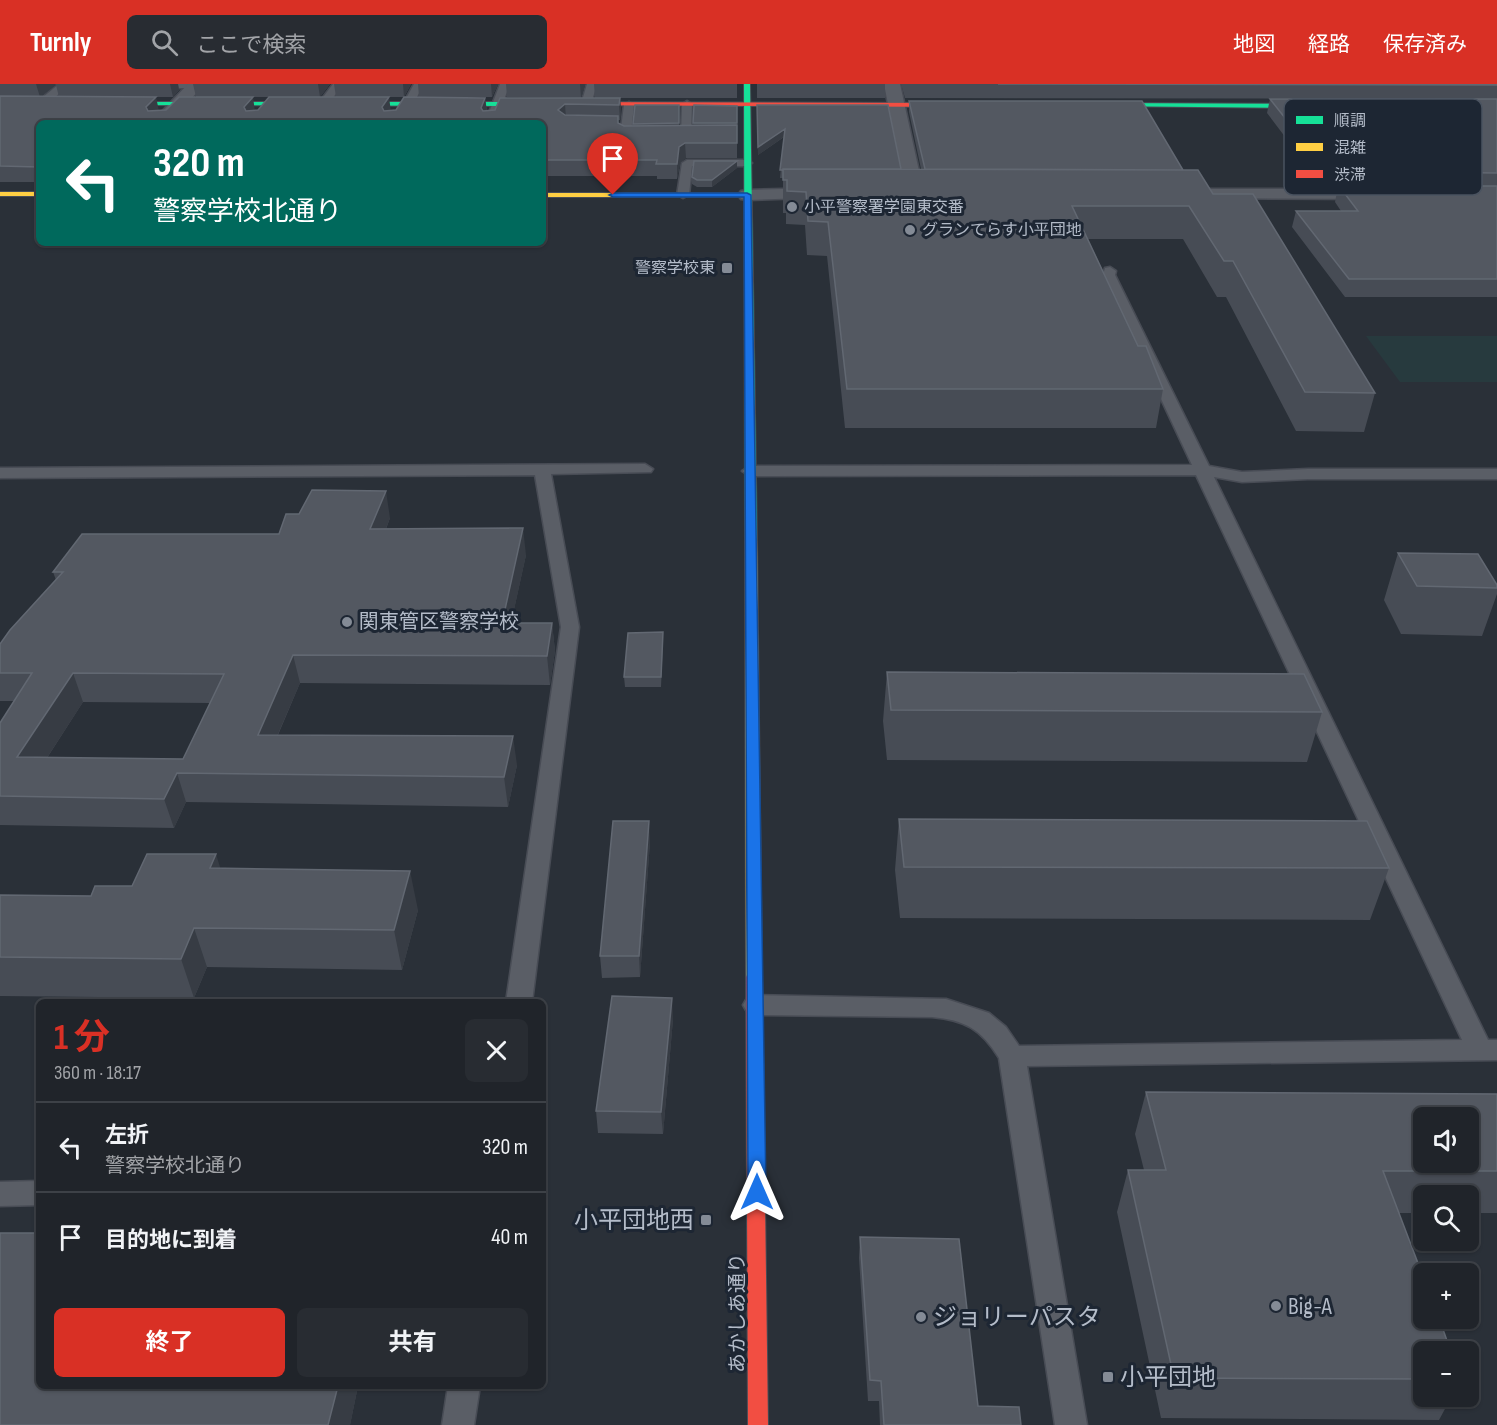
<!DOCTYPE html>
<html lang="ja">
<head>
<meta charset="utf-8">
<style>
  body { margin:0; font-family:"Sofia Sans Condensed","Noto Sans JP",sans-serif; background:#282c32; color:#f1f3f6; height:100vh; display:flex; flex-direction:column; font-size:22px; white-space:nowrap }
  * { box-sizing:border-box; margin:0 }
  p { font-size:20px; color:#a2a4a8 }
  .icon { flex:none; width:33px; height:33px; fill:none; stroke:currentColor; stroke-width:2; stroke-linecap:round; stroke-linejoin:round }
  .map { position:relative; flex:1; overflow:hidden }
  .panel { position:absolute; left:36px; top:915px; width:510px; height:390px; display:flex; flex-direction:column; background:#20242a; border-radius:9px; box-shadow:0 2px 4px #0004,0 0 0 2px #3d4147 }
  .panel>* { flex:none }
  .banner { position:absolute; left:36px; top:36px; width:510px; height:126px; border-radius:9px; box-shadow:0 2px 4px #0004,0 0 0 2px #3d4147; background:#00695c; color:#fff; overflow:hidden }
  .fabs { position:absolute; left:1413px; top:1023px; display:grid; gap:12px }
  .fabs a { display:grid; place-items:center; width:66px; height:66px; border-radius:9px; background:#20242a; box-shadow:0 2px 4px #0004,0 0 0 2px #3d4147; font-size:30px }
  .pin { position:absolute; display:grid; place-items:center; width:51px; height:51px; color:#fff; margin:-62px -26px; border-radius:50% 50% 50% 0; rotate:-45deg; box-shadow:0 0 6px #0007 }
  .pin .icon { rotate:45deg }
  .me { position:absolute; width:66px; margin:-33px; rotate:0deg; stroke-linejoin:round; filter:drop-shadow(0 0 4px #0008) }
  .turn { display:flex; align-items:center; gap:21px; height:126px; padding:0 18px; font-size:27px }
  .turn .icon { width:78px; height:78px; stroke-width:2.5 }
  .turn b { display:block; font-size:42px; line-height:51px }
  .round { display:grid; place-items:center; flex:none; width:63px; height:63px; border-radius:9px; background:#282c32 }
  .overview { display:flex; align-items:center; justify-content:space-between; height:102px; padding:0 18px }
  h1 { font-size:36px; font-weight:700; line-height:45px; color:#d93025 }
  .primary-button { display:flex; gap:12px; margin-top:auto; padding:12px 18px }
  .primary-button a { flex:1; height:69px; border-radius:9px; background:#d93025; color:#fff; font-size:24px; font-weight:700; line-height:69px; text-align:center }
  .primary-button a+a { background:#282c32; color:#f1f3f6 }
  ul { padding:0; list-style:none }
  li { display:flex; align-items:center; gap:18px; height:90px; padding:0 18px; border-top:2px solid #3d4147 }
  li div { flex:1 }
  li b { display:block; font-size:22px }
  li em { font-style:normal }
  header { display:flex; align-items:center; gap:36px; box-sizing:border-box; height:84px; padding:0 30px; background:#d93025; color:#fff }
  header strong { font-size:28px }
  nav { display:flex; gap:33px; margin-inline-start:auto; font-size:21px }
  .search { width:420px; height:54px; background:#282c32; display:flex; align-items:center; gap:15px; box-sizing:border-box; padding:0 21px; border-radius:9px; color:#a2a4a8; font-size:22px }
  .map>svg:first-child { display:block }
</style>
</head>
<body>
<header>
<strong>Turnly</strong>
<div class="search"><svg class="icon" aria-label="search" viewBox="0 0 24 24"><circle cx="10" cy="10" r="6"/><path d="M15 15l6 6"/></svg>ここで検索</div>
<nav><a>地図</a><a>経路</a><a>保存済み</a></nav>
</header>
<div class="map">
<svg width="1497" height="1341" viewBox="0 0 1497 1341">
  <rect width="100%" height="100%" fill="#2a3038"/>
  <path fill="#273a3e" d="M 1366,252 L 1497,252 L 1497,298 L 1400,298 Z"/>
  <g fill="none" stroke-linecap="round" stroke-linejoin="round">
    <g stroke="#484c55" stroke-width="3">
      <path id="lane" d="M 59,0 L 69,1 L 45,22 L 37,22 L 37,18 Z
        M 146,0 L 219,0 L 220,1 L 215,4 L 150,4 Z
        M 333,0 L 343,0 L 327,22 L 319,22 L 318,20 Z
        M 414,0 L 424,0 L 412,22 L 404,22 L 403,20 Z
        M 500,0 L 510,0 L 495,39 L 485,39 Z
        M 587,0 L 597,0 L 591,20 L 586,23 L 581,20 Z
        M 687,17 L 692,20 L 691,51 L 686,54 L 681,51 L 682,20 Z
        M 629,18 L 634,21 L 631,49 L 648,50 L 648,54 L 625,55 L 620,52 L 624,21 Z
        M 687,76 L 747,76 L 752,79 L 747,82 L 692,82 L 689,111 L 683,114 L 677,111 L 682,79 Z
        M 1110,183 L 1116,187 L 1115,191 L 1209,382 L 1242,388 L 1308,385 L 1497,385 L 1497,395 L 1308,395 L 1242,398 L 1214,393 L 1488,956 L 1497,956 L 1497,976 L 1027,982 L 1087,1341 L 1055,1341 L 999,974 C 981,945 965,936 932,933 L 756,931 L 747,928 L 743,921 L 747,914 L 756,911 L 946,915 L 989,929 L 1006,943 L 1019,962 L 1462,956 L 1196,391 L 750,392 L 742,387 L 750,382 L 1192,381 L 1103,191 L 1105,184 Z
        M 645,380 L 653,385 L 651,388 L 551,390 L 579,543 L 532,918 L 506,918 L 561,543 L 535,391 L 0,394 L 0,384 Z
        M 39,1097 L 39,1121 L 0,1122 L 0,1098 Z
        M 448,1302 L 480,1302 L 474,1341 L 442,1341 Z"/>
    </g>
    <g stroke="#484c55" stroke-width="3">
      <path id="street" d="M 188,0 L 205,0 L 168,39 L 151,39 Z
        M 884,0 L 900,0 L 924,110 L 921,114 L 909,114 L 906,110 Z
        M 826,104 L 832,105 L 835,109 L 832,113 L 747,116 L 741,115 L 738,111 L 741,107 L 747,106 Z
        M 1208,105 L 1381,105 L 1387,106 L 1390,110 L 1387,114 L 1381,115 L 1202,114 L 1199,110 L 1202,106 Z"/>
    </g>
    <g stroke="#484c55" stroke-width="2">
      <path id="fast" d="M 744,0 L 750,0 L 757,458 L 751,461 L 745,458 Z
        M 113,18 L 533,18 L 536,20 L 533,22 L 111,21 Z
        M 1100,19 L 1312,20 L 1315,22 L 1312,24 L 1098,22 Z"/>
    </g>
    <g stroke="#484c55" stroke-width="2">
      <path id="slow" d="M 0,108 L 39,108 L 39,112 L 0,112 Z
        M 543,109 L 747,109 L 751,111 L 747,113 L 543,113 Z
        M 751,455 L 757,458 L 762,893 L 760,897 L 754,899 L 748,897 L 746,893 L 745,458 Z"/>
    </g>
    <g stroke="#484c55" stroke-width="2">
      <path id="jam" d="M 533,18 L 955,19 L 958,21 L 955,23 L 531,21 Z
        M 754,887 L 760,889 L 762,893 L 768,1341 L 748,1341 L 746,893 L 748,889 Z"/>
    </g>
    <use href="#lane" fill="#5a5e66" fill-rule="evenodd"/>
    <use href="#street" fill="#5a5e66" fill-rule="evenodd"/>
    <use href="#fast" fill="#16e098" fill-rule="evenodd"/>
    <use href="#slow" fill="#ffcf43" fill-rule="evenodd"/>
    <use href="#jam" fill="#f24e42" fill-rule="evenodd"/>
  </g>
  <path fill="#474c55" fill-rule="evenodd" d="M 0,0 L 178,0 L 179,6 L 173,13 L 110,13 L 159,26 L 391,26 L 485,14 L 487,27 L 620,14 L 621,28 L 620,36 L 618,36 L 618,39 L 624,42 L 633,42 L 633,40 L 679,21 L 679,42 L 693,42 L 694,21 L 737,22 L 737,74 L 686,74 L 680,79 L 677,95 L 657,95 L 657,92 L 543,92 L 543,39 L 39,39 L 39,98 L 0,98 ZM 56,1 L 59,13 L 40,13 Z
    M 193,0 L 330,0 L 320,13 L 196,13 Z
    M 334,0 L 411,0 L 404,13 L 336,13 Z
    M 418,0 L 498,0 L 492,13 L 419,13 Z
    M 506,0 L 585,0 L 581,14 L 507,13 Z
    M 594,0 L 737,0 L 737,14 L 595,14 Z
    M 757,0 L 885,0 L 885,14 L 757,14 Z
    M 901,0 L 1497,0 L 1497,15 L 905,14 Z
    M 1270,15 L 1497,15 L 1497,213 L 1345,213 L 1292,143 L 1296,127 L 1341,127 L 1335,118 L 1338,103 L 1323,103 L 1267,29 Z
    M 909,17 L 1183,86 L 1213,110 L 1375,309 L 1364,348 L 1296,347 L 1226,213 L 1217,213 L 1183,155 L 1088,155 L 1138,262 L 1163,305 L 1156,344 L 845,344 L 827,172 L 807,171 L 805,141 L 786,140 L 786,129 L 783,129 L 783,94 L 780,94 L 784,53 L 758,71 L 757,21 L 901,85 L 921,85 L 909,28 Z
    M 737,84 L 712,103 L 697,103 L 692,100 L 692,93 Z
    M 390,434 L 386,445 L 526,471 L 511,539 L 552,539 L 555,567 L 550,601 L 300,599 L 278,651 L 517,681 L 508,723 L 186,718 L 174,744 L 0,741 L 0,639 L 14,617 L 0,617 L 0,560 L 56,496 L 53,488 L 279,450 ZM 83,618 L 210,619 L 183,675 L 47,674 Z
    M 1398,469 L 1497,501 L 1497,510 L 1482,552 L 1401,550 L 1384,516 Z
    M 663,548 L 663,558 L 661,603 L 625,603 L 624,593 Z
    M 887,588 L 1322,628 L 1307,678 L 887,676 L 883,637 Z
    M 899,735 L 1389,784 L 1370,836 L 900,834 L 895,786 Z
    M 650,758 L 640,893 L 602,894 L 600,872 Z
    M 220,785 L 418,826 L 402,886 L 207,883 L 194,914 L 0,912 L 0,811 L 91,812 L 132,802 Z
    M 673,935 L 663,1050 L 598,1049 L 596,1027 Z
    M 1146,1008 L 1497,1010 L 1497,1129 L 1468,1129 L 1468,1112 L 1424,1112 L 1424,1129 L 1399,1129 L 1424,1268 L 1424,1312 L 1452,1312 L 1439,1336 L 1161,1334 L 1117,1128 L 1128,1086 L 1144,1086 L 1135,1050 Z
    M 860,1153 L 978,1322 L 1021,1341 L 880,1341 L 879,1317 L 868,1317 L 859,1174 Z
    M 39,1302 L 419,1302 L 419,1303 L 358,1302 L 350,1341 L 0,1341 Z"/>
  <path fill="#373c44" d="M 36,0 L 55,0 L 56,1 L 40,13 Z
    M 170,0 L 178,0 L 179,6 L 173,13 Z
    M 318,0 L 330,0 L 320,13 Z
    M 403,0 L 411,0 L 404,13 Z
    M 491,0 L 498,0 L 492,13 Z
    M 580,0 L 585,0 L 581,14 Z
    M 156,13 L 159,27 L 149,37 L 146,23 Z
    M 253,13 L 255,28 L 247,38 L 244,23 Z
    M 389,13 L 391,28 L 384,38 L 382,23 Z
    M 485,14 L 487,28 L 483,38 L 481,24 Z
    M 620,14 L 621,28 L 620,36 L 619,21 Z
    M 565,20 L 566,35 L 558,26 Z
    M 785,45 L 785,52 L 758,71 L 758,63 Z
    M 685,59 L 686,74 L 680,79 L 677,95 L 677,80 L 679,63 Z
    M 737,77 L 737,84 L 712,103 L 712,96 Z
    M 386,407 L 390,434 L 375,472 L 370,445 Z
    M 523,444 L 526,471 L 505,567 L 502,539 Z
    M 552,539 L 555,567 L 550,601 L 547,572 Z
    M 293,571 L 300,599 L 265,680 L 258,651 Z
    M 73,589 L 83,618 L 28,703 L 17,673 Z
    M 513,652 L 517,681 L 508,723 L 504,693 Z
    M 177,689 L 186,718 L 174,744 L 164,715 Z
    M 649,737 L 650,758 L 640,893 L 639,872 Z
    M 216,770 L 228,809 L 210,784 Z
    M 410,787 L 418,826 L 402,886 L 394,846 Z
    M 194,844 L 207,883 L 194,914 L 181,875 Z
    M 672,914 L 673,935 L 663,1050 L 661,1028 Z
    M 338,1302 L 358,1302 L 350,1341 L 328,1341 Z"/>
  <path fill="#535861" stroke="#626872" stroke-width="1.5" fill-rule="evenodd" d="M 998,0 L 1497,0 L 1497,1 Z
    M 0,12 L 156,13 L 146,23 L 148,27 L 166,26 L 179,13 L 253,13 L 244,23 L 246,27 L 258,26 L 269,13 L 389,13 L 382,23 L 384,27 L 396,26 L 404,13 L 485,14 L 481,24 L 483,27 L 495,26 L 500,14 L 620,14 L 619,21 L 565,20 L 558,26 L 565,31 L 618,32 L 618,39 L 624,42 L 737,41 L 737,59 L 685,59 L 679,63 L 677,80 L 656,80 L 657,76 L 543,76 L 543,56 L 546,46 L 543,46 L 543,39 L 39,39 L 39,83 L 0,82 Z
    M 1270,15 L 1497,15 L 1497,89 L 1327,87 Z
    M 909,17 L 1142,17 L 1183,86 L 925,85 Z
    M 635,21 L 679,21 L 679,39 L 633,40 Z
    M 694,21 L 737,22 L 737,39 L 693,39 Z
    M 757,21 L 888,21 L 901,85 L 783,85 L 783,95 L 783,86 L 780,86 L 785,45 L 758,63 Z
    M 694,77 L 737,77 L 712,96 L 697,96 L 692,93 Z
    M 783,85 L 1198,86 L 1213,110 L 1253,110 L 1375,309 L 1305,308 L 1233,177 L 1224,177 L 1189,122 L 1072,122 L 1138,262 L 1146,262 L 1163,305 L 847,305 L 828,138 L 808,137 L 806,108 L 787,107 L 787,96 L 783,96 Z
    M 1339,102 L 1497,102 L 1497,195 L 1349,195 L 1296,127 L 1358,127 Z
    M 312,406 L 386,407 L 370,445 L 523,444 L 502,539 L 552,539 L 547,572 L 293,571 L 258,651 L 513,652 L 504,693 L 177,689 L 164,715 L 0,712 L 0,639 L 32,589 L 0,589 L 0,560 L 10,546 L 63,488 L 53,488 L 82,450 L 279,450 L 286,430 L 299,430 ZM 73,589 L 224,590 L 183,675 L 17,673 Z
    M 1398,469 L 1478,470 L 1497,501 L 1497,504 L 1417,502 Z
    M 663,548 L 661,593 L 624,593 L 628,549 Z
    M 887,588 L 1304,590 L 1322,628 L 891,626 Z
    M 899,735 L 1367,737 L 1389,784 L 904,783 Z
    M 613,737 L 649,737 L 639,872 L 600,872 Z
    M 147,770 L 216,770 L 210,784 L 410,787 L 394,846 L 194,844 L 181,875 L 0,873 L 0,811 L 91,812 L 95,802 L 132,802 Z
    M 612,912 L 672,914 L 661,1028 L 596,1027 Z
    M 1146,1008 L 1497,1010 L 1497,1087 L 1383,1087 L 1424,1195 L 1424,1234 L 1439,1234 L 1451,1268 L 1424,1268 L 1424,1295 L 1174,1294 L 1128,1086 L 1166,1086 ZM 1424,1034 L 1468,1034 L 1468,1078 L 1424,1078 Z
    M 0,1149 L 39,1149 L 39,1302 L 338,1302 L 328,1341 L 0,1341 Z
    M 860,1153 L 959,1155 L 978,1322 L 1019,1323 L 1021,1341 L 884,1341 L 881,1297 L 870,1296 Z"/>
  <path fill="#1a73e8" stroke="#114b97" stroke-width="1.5" d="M 747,109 L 751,111 L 766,1108 L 763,1113 L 757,1116 L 750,1113 L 748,1108 L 744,113 L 613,113 L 609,111 L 613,109 Z"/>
  <g fill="#848b96" stroke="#1d2633" stroke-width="2">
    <circle cx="792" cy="123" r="6"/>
    <circle cx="910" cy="146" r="6"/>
    <rect x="721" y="178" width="12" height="12" rx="3"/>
    <circle cx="347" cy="538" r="6"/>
    <rect x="700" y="1130" width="12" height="12" rx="3"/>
    <circle cx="1276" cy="1222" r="6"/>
    <circle cx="921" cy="1233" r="6"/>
    <rect x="1102" y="1287" width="12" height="12" rx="3"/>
  </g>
  <g text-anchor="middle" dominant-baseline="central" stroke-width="6" stroke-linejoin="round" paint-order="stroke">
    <g font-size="16" fill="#b4bcc9" stroke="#1d2633" text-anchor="start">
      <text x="804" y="123">小平警察署学園東交番</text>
      <text x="922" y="146">グランてらす小平団地</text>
      <text x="715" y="184" text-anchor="end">警察学校東</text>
    </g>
    <g font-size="20" fill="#b4bcc9" stroke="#1d2633" text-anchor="start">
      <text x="359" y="538">関東管区警察学校</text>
    </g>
    <g font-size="20" fill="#b4bcc9" stroke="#1d2633">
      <text transform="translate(738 1229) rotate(-90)">あかしあ通り</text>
    </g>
    <g font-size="24" fill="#b4bcc9" stroke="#1d2633" text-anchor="start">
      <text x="694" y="1136" text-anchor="end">小平団地西</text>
      <text x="1288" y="1222">Big-A</text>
      <text x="933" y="1233">ジョリーパスタ</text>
      <text x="1120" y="1293">小平団地</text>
    </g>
  </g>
  <rect x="1284" y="15" width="198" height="96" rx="9" fill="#1d2633" stroke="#4a5360" stroke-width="1.5"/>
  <rect x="1296" y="32" width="27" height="8" fill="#16e098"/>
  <rect x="1296" y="59" width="27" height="8" fill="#ffcf43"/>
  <rect x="1296" y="86" width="27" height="8" fill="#f24e42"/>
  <g font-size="16" fill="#b4bcc9">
    <text x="1334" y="42">順調</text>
    <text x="1334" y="69">混雑</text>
    <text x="1334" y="96">渋滞</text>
  </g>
</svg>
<div class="fabs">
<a><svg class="icon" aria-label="sound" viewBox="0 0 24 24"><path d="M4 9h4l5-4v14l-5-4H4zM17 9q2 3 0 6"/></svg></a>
<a><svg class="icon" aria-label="search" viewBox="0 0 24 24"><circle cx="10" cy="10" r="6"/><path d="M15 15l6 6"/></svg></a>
<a>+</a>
<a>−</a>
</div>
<div class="pin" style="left:613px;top:111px;background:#d93025"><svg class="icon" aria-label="arrive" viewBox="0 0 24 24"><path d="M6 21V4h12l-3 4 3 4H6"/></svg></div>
<svg class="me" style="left:757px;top:1108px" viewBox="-20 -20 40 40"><path d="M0-17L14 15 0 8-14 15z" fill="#1a73e8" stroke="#fff" stroke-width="4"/></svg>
<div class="banner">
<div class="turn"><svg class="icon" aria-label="left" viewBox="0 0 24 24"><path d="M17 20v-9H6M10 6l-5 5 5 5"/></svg><div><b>320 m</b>警察学校北通り</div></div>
</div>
<section class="panel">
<div class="overview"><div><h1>1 分</h1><p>360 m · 18:17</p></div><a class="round"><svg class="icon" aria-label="close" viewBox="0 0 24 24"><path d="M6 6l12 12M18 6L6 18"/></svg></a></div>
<ul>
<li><svg class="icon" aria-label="left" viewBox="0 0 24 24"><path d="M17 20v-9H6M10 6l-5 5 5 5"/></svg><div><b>左折</b><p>警察学校北通り</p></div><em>320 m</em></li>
<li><svg class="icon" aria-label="arrive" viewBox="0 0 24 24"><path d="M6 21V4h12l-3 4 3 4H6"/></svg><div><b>目的地に到着</b></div><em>40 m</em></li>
</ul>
<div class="primary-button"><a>終了</a><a>共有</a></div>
</section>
</div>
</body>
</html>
